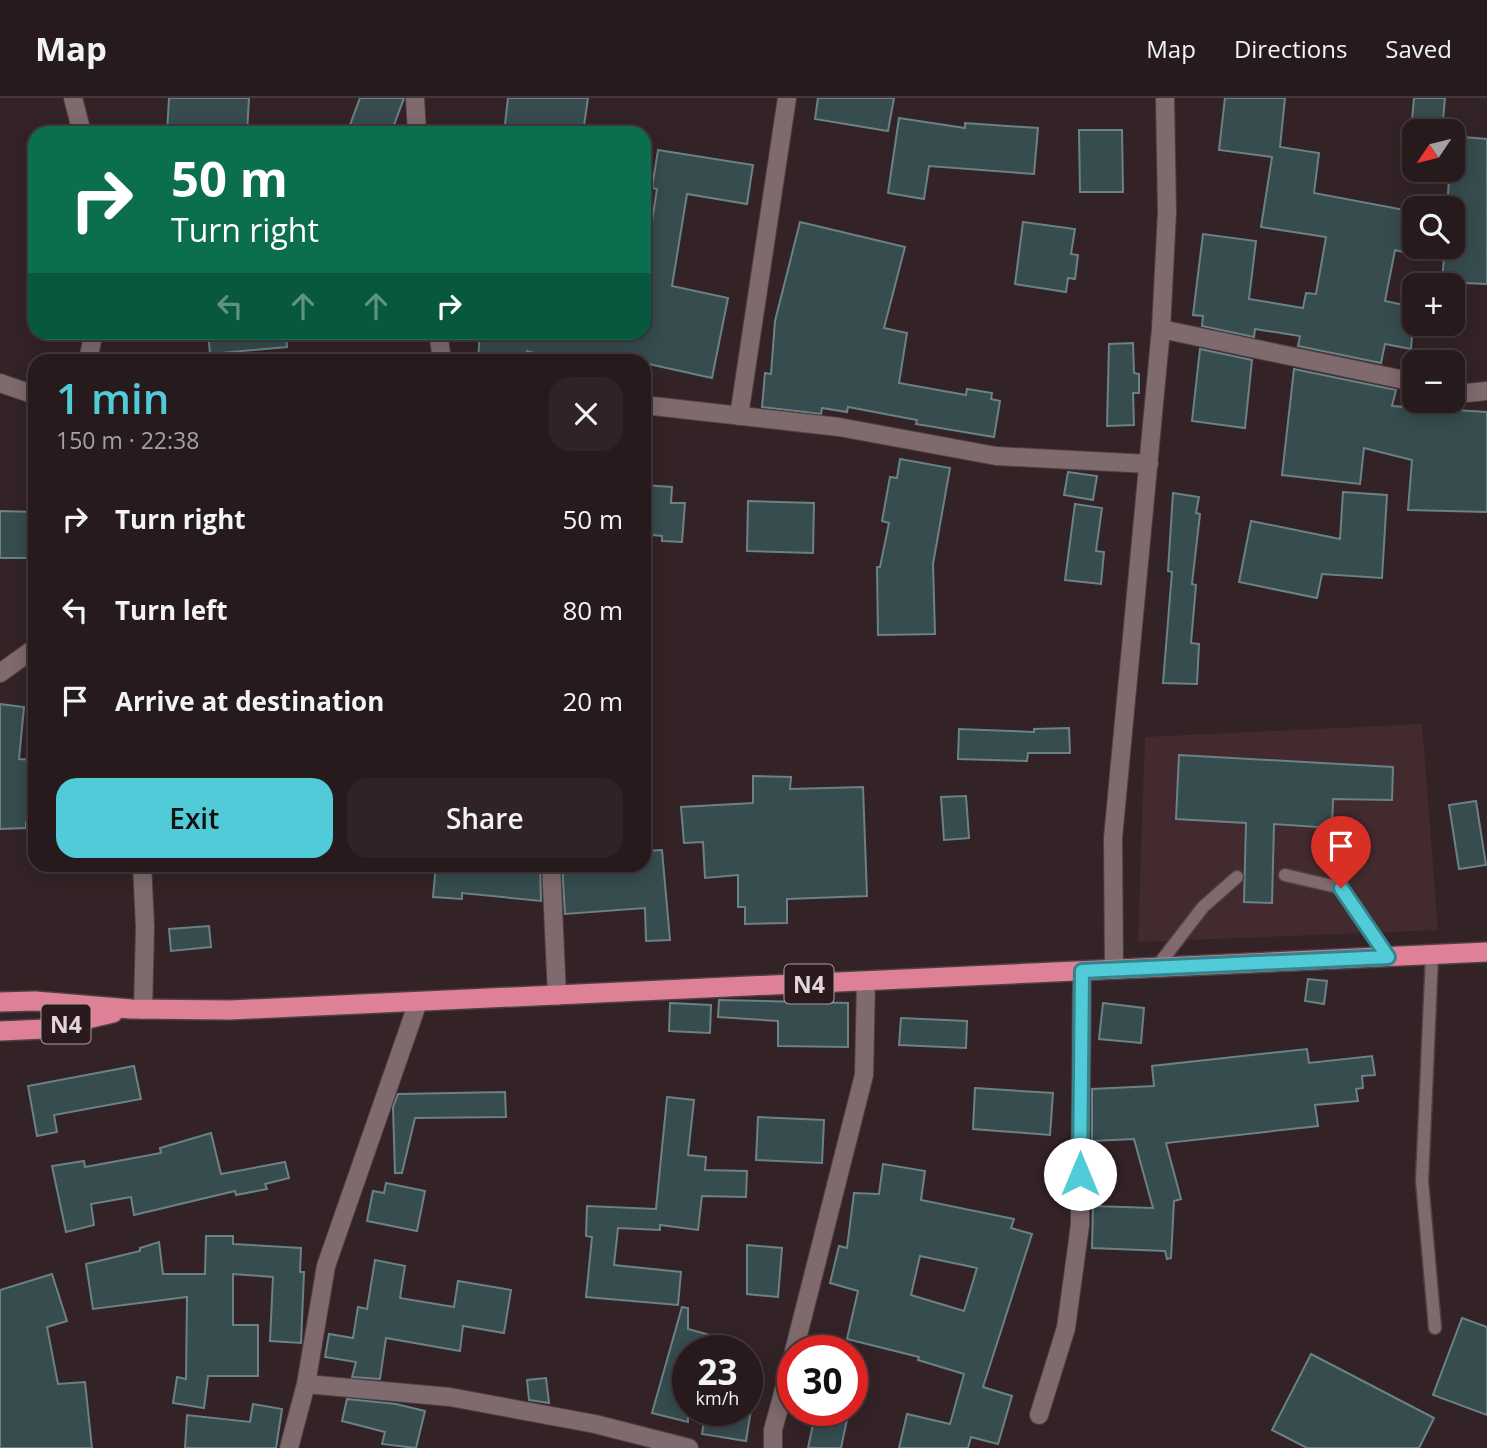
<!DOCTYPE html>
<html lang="en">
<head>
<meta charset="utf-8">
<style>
  body { margin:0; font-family:"Open Sans",sans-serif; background:#2f2325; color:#f1f3f6; height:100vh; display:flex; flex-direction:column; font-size:26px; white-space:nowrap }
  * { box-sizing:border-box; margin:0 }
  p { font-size:23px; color:#a4a1a3 }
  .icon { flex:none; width:38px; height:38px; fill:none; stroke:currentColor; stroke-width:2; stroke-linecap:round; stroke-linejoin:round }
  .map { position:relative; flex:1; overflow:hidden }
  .details { position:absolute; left:28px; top:256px; width:623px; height:518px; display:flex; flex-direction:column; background:#271a1c; border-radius:21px; box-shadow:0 4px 18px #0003,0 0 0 2px #43383b }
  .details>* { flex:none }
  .hud { position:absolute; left:28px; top:28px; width:623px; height:214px; border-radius:21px; box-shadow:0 4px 18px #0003,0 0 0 2px #43383b; background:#0b6e4f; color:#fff; overflow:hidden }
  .needle { width:46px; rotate:235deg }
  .controls { position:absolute; left:1402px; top:21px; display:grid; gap:14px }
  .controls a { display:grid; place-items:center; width:63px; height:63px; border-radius:14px; background:#271a1c; box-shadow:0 4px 18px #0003,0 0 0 2px #43383b; font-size:35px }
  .speed { position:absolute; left:672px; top:1237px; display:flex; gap:14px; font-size:35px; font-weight:700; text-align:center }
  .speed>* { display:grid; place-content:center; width:91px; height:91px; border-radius:50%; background:#271a1c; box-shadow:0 4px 18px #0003,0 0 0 2px #43383b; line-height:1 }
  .speed small { font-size:18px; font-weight:400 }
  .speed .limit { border:10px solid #d22; background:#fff; color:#111 }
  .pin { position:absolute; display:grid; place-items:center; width:60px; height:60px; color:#fff; margin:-72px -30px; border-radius:50% 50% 50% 0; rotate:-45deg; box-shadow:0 0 7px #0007 }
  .pin .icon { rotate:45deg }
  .me { position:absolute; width:77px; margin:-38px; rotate:0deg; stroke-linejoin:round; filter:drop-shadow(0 0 5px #0008) }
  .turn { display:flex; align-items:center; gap:24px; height:147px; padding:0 28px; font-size:32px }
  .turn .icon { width:91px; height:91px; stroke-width:2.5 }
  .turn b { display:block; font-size:49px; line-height:60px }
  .lanes { display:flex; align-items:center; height:66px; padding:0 28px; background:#0003; justify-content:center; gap:35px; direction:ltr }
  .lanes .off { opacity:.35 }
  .round { display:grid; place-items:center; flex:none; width:74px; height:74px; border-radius:21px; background:#2f2325 }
  .overview { display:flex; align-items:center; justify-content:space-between; height:119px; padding:0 28px }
  h1 { font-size:42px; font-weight:600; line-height:52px; color:#52cbd9 }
  .button { display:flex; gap:14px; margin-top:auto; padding:14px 28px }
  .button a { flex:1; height:80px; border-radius:21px; background:#52cbd9; color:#111; font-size:28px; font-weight:600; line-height:80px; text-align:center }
  .button a+a { background:#2f2325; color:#f1f3f6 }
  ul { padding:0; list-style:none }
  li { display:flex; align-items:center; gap:21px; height:91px; padding:0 28px }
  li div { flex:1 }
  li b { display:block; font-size:26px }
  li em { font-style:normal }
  header { display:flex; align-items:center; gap:42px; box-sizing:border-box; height:98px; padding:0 35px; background:#271a1c; border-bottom:2px solid #43383b }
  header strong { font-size:33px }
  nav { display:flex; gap:38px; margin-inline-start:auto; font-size:24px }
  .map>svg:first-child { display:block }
</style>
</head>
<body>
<header>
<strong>Map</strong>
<nav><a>Map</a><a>Directions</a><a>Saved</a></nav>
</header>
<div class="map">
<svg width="1487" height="1350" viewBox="0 0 1487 1350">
  <rect width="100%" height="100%" fill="#342326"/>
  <path fill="#432a2f" d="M 1422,626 L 1438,832 L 1138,844 L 1145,639 Z"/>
  <path fill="#364c4f" stroke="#6a8285" stroke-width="2" fill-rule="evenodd" d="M 169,0 L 249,0 L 247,35 L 167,35 Z
    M 360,0 L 404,0 L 391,35 L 347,35 Z
    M 508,0 L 588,0 L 583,35 L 504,35 Z
    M 818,0 L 894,0 L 888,33 L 815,21 Z
    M 1225,0 L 1285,0 L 1280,49 L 1319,55 L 1314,95 L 1410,113 L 1403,154 L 1395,152 L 1385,203 L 1414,209 L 1411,251 L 1385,246 L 1381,265 L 1298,248 L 1300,238 L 1255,231 L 1254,239 L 1202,228 L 1203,218 L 1193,217 L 1203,136 L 1256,143 L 1249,201 L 1303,210 L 1306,195 L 1316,196 L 1326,139 L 1261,129 L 1272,59 L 1219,52 Z
    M 1414,0 L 1445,0 L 1442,33 L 1411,33 Z
    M 899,20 L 965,30 L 965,25 L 1038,30 L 1034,76 L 929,68 L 924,101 L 888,95 Z
    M 1079,32 L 1122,32 L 1123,94 L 1080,94 Z
    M 1452,38 L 1487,41 L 1487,186 L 1442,184 L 1444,159 L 1452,159 L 1452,110 L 1447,110 Z
    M 658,52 L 753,67 L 747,106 L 687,96 L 672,188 L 728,200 L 712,280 L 644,265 L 644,262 L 559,262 L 527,253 L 526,262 L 478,262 L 480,234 L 644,234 L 644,174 L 657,91 L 652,90 Z
    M 800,124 L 905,149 L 884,230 L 907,235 L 899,285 L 966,297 L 967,291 L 992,295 L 991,301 L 1000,303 L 994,339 L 916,326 L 917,322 L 848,309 L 847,314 L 822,310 L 821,316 L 762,309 L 765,275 L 771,276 L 775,223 Z
    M 1023,124 L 1075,131 L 1071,156 L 1078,157 L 1075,181 L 1068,180 L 1066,194 L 1015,186 Z
    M 208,234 L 286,234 L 287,249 L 210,256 Z
    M 1133,245 L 1134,275 L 1139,276 L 1139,295 L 1133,295 L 1134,327 L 1107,328 L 1109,246 Z
    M 1200,251 L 1252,262 L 1245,330 L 1192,323 Z
    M 1294,271 L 1396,292 L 1392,308 L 1487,314 L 1487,414 L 1408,412 L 1412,362 L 1364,350 L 1360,386 L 1282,377 Z
    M 900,361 L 950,370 L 933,466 L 935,536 L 878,537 L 877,469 L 880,469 L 889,425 L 882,423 L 890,379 L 897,380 Z
    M 1068,374 L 1097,378 L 1093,402 L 1064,397 Z
    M 644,387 L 672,389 L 671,405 L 685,405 L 682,444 L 662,443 L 662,438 L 644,436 Z
    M 1343,394 L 1387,397 L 1382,480 L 1322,476 L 1317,500 L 1239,484 L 1251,423 L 1340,441 Z
    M 1173,395 L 1199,399 L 1196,415 L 1200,416 L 1192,486 L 1196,487 L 1191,545 L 1199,546 L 1197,586 L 1163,585 L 1172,474 L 1168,473 Z
    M 748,403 L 814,405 L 813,455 L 747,453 Z
    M 1075,406 L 1102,410 L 1096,453 L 1104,454 L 1101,486 L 1065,482 Z
    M 0,413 L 35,414 L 35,460 L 0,460 Z
    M 0,606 L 24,609 L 19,661 L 35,662 L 35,725 L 26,725 L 26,730 L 0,731 Z
    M 1069,630 L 1070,655 L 1028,655 L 1027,663 L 958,661 L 959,631 L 1034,634 L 1034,631 Z
    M 1179,657 L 1393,669 L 1392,702 L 1333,701 L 1332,730 L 1274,726 L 1272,805 L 1244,804 L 1246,725 L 1176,721 Z
    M 753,678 L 791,679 L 790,691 L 863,689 L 867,798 L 787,801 L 787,825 L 745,826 L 745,809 L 738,809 L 738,777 L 705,780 L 703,744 L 684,745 L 681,709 L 753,705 Z
    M 966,698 L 969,740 L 944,742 L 941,699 Z
    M 1476,703 L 1486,767 L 1459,771 L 1449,707 Z
    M 662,752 L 670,842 L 646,843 L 645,810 L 565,816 L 562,766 L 644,766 L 644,753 Z
    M 436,766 L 540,766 L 541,803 L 462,795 L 462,801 L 433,799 Z
    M 209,828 L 211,849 L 171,853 L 169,831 Z
    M 1308,881 L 1327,883 L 1324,906 L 1305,903 Z
    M 719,902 L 848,905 L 848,949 L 778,948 L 778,923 L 718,919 Z
    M 670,905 L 711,907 L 710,935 L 669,933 Z
    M 1103,905 L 1144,910 L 1141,945 L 1099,941 Z
    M 901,920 L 967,923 L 966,950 L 899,947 Z
    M 1307,951 L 1309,965 L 1372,958 L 1375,977 L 1362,978 L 1363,990 L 1356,991 L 1358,1003 L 1315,1007 L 1318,1028 L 1166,1045 L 1181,1101 L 1174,1103 L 1171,1160 L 1167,1161 L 1165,1153 L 1092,1150 L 1093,1108 L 1153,1110 L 1134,1041 L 1092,1043 L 1092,991 L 1154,988 L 1152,968 Z
    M 134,968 L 141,1001 L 54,1017 L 57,1034 L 37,1038 L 28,988 Z
    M 975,990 L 1053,995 L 1050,1037 L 973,1031 Z
    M 505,994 L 506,1019 L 415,1020 L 402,1075 L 395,1075 L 393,1009 L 398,996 Z
    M 667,999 L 694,1002 L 688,1057 L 706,1059 L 705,1072 L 747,1073 L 746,1099 L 702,1098 L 698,1132 L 660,1127 L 660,1132 L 618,1130 L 614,1167 L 681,1174 L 678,1207 L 586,1199 L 592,1139 L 586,1138 L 587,1108 L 656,1111 Z
    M 758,1019 L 824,1022 L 822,1065 L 756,1062 Z
    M 211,1035 L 221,1076 L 285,1064 L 289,1080 L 265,1086 L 267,1091 L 236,1097 L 235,1093 L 134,1117 L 131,1099 L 91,1106 L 94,1127 L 66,1134 L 52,1068 L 84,1063 L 85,1069 L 161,1055 L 160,1050 Z
    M 883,1066 L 925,1073 L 921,1102 L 1014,1121 L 1011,1130 L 1032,1136 L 983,1289 L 1012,1298 L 998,1346 L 971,1339 L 968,1350 L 899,1350 L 907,1316 L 950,1326 L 964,1276 L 918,1262 L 919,1259 L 847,1241 L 858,1193 L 830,1185 L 839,1148 L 847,1150 L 854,1095 L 879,1096 ZM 920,1158 L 977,1170 L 964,1213 L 911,1197 Z
    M 386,1085 L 425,1093 L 417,1133 L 367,1123 L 373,1093 L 384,1095 Z
    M 206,1138 L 233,1138 L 233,1146 L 301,1150 L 300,1174 L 304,1174 L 301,1245 L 270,1243 L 273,1179 L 233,1176 L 233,1227 L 258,1227 L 258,1278 L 208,1278 L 204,1310 L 173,1305 L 177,1279 L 186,1281 L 187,1199 L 93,1211 L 86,1166 L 140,1153 L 140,1150 L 159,1144 L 163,1176 L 205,1176 Z
    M 747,1147 L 782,1150 L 778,1199 L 747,1196 Z
    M 375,1162 L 405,1168 L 400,1200 L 454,1209 L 458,1183 L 511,1192 L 504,1235 L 463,1228 L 460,1253 L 386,1240 L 380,1281 L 352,1279 L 356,1264 L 325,1259 L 329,1236 L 353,1240 L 358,1209 L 367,1211 Z
    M 52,1176 L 67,1223 L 47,1229 L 58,1286 L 85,1284 L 92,1350 L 0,1350 L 0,1192 Z
    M 682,1209 L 688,1210 L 688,1231 L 746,1247 L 745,1253 L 688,1253 L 688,1324 L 652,1315 Z
    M 1462,1220 L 1487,1229 L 1487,1317 L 1433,1297 Z
    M 1311,1256 L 1434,1320 L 1419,1350 L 1307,1350 L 1272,1332 Z
    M 546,1280 L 549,1305 L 529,1302 L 527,1282 Z
    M 347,1301 L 396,1306 L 425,1313 L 416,1350 L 382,1346 L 385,1334 L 342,1323 Z
    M 253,1306 L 282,1311 L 276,1350 L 185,1350 L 187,1317 L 250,1324 Z
    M 706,1312 L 751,1312 L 746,1343 L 702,1336 Z
    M 816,1312 L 849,1312 L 841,1350 L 808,1350 Z"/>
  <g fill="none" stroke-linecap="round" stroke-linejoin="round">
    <g stroke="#4f4143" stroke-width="15">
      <path id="service" d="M 1285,777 L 1341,790 L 1388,859
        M 1432,857 L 1422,1083 L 1435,1230
        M 1156,870 L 1203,809 L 1237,779"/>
    </g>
    <g stroke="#4f4143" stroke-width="20">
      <path id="minor" d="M 73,0 L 82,35
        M 415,0 L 417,35
        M 1161,231 L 1414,284
        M 438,234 L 442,262
        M 88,262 L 94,234
        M 0,285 L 35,297
        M 1452,292 L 1467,295 L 1487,293
        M 644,307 L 839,329 L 996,358 L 1149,366
        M 739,318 L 787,0
        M 0,575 L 35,550
        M 142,766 L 145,829 L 143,912
        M 551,766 L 557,898
        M 1114,872 L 1113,740 L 1161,231 L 1167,114 L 1165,0
        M 794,1253 L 864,977 L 866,883
        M 306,1286 L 450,1299 L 595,1326 L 689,1350
        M 1039,1317 L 1066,1230 L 1080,1127 L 1082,873
        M 289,1350 L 306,1286 L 326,1168 L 418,904
        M 773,1350 L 773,1332 L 793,1258"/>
    </g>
    <g stroke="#4f4143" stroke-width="22">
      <path id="trunk" d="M 0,904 L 35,903 L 131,911 L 230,912 L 1487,854
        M 0,933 L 45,931 L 113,915"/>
    </g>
    <use href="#service" stroke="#7f6a6e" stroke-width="12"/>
    <use href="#minor" stroke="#7f6a6e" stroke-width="18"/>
    <use href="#trunk" stroke="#de8096" stroke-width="19"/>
  </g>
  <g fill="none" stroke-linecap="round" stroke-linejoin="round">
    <g stroke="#35848d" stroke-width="18">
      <path id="route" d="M 1080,1076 L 1082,873 L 1388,859 L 1341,790"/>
    </g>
    <use href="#route" stroke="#52cbd9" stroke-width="12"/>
  </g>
  <g text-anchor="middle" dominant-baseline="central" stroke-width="5" stroke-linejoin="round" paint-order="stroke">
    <g fill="#2a191d" stroke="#ac9da0" stroke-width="2">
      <rect x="784.5" y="866.5" width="49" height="39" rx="5"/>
      <rect x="41.5" y="906.5" width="49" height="39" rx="5"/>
    </g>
    <g font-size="23" font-weight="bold" fill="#e3d6d8">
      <text x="809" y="886">N4</text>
      <text x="66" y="926">N4</text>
    </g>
  </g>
</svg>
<div class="controls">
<a><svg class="needle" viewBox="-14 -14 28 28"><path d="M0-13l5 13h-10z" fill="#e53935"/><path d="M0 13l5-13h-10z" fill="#a4a1a3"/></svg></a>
<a><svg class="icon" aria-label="search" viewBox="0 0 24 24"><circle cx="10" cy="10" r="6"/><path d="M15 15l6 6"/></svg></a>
<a>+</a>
<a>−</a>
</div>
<div class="speed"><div>23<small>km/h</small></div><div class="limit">30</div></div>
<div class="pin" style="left:1341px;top:790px;background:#d93025"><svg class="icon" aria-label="arrive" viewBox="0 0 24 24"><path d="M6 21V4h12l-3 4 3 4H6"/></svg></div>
<svg class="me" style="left:1080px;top:1076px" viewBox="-20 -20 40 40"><circle r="19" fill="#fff"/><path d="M0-13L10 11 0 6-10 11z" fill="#52cbd9"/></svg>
<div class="hud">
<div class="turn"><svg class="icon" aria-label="right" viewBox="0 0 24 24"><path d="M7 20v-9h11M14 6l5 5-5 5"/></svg><div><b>50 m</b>Turn right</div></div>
<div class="lanes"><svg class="icon off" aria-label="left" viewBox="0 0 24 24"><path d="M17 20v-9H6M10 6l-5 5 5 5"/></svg><svg class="icon off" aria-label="ahead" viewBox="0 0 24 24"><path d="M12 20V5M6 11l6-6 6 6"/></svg><svg class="icon off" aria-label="ahead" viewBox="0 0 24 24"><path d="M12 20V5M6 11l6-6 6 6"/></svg><svg class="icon" aria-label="right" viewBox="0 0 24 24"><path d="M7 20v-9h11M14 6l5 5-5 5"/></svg></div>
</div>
<section class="details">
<div class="overview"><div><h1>1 min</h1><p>150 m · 22:38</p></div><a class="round"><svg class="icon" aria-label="close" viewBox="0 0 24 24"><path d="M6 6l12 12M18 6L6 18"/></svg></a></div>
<ul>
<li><svg class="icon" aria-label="right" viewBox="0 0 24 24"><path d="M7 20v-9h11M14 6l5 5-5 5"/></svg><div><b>Turn right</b></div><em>50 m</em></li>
<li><svg class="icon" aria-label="left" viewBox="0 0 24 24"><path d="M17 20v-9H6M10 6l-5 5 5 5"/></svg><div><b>Turn left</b></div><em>80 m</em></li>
<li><svg class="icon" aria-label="arrive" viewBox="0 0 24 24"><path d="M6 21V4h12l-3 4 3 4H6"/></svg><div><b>Arrive at destination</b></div><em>20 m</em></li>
</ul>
<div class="button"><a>Exit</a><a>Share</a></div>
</section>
</div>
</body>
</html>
